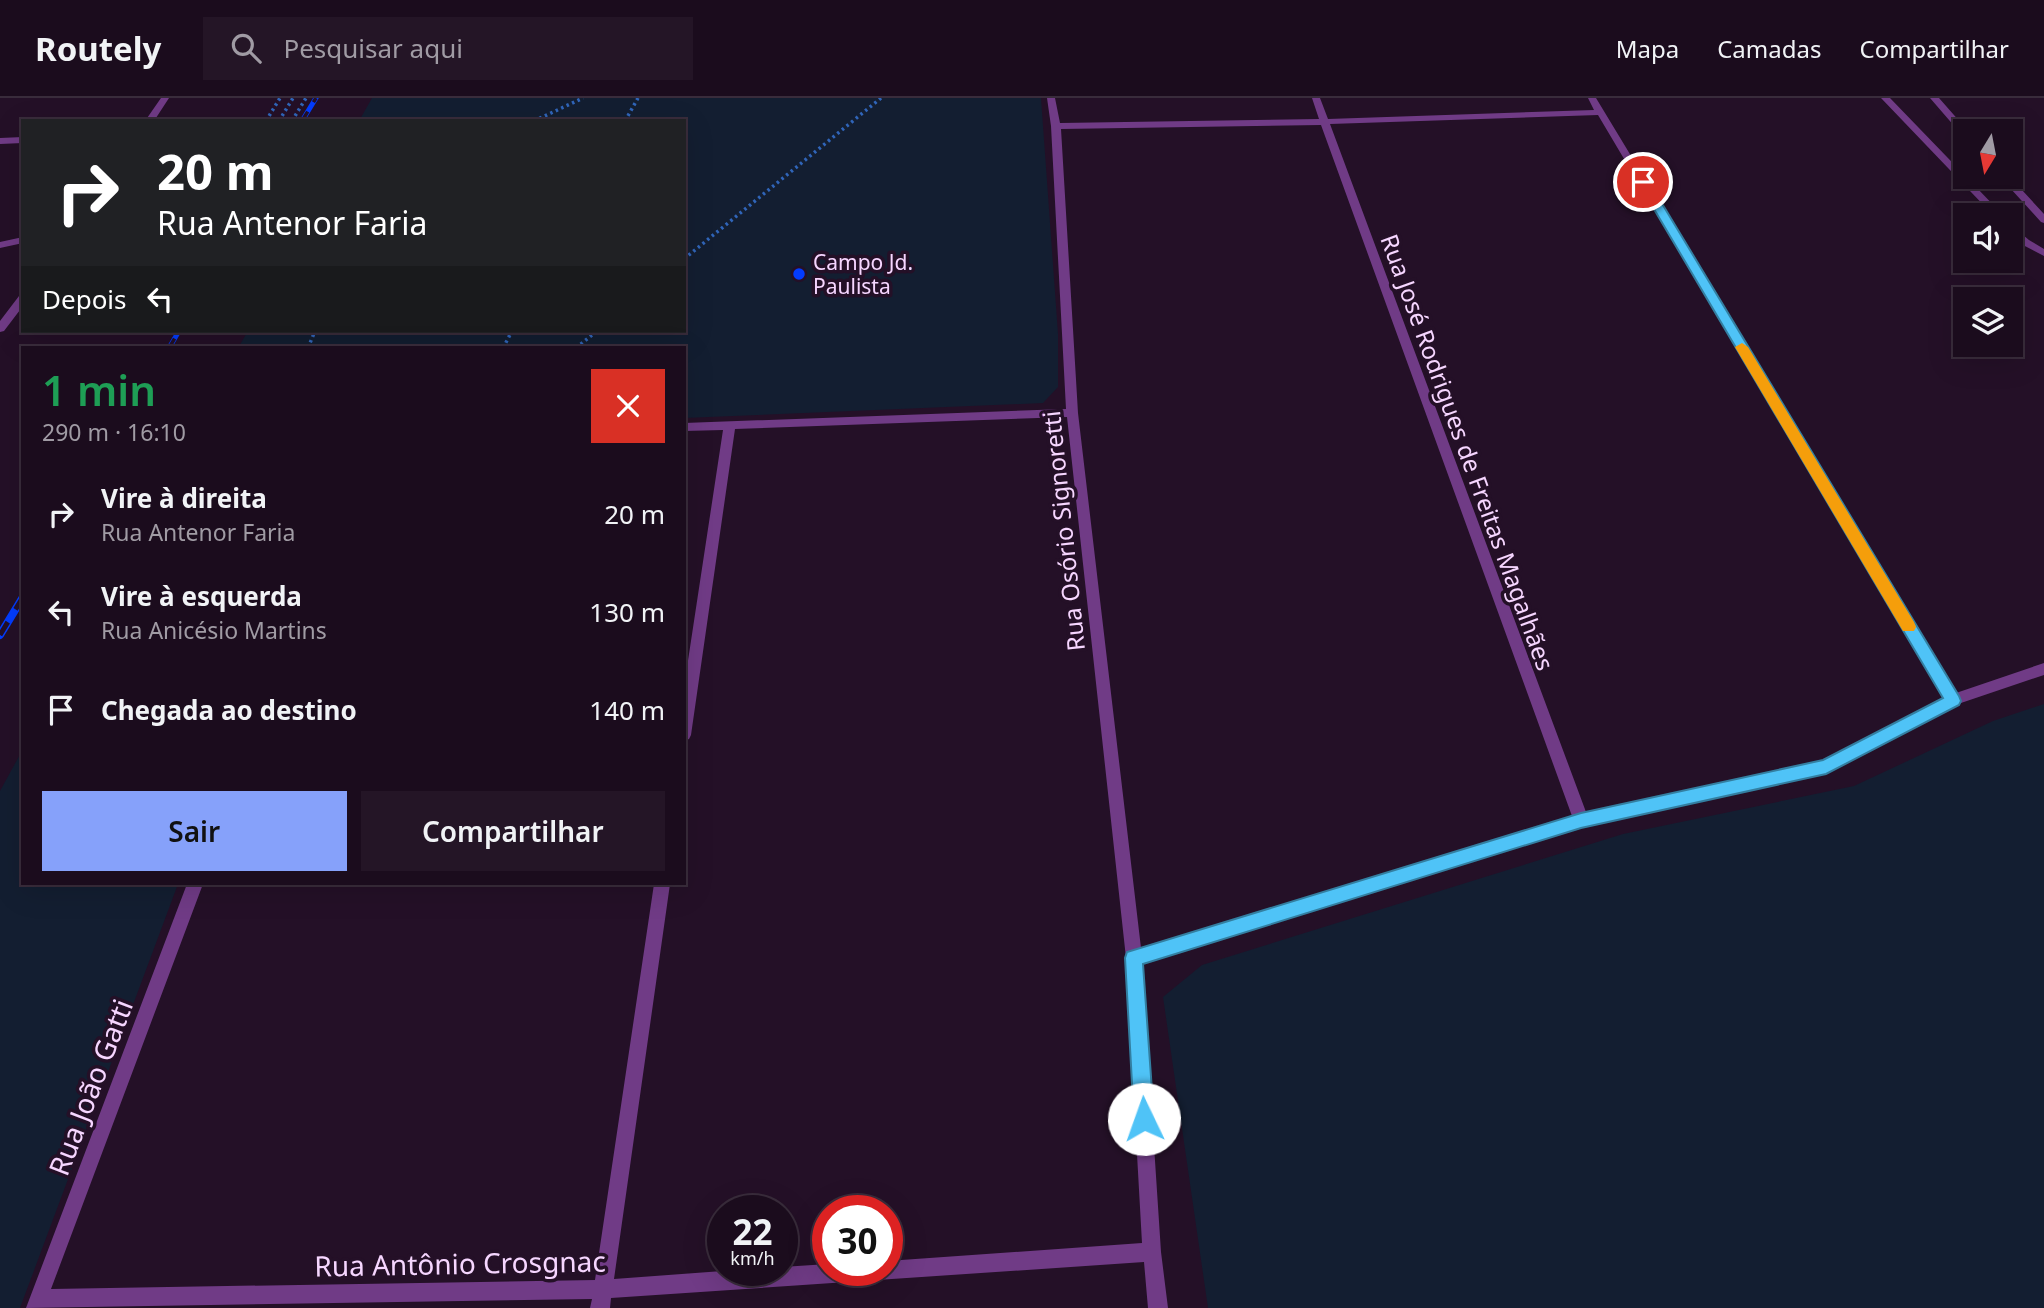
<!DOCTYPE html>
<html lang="pt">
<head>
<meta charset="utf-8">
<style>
  body { margin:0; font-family:"Noto Sans",sans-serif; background:#241526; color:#f1f3f6; height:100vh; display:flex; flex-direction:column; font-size:26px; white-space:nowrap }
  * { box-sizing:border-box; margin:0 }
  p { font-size:23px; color:#a09ba4 }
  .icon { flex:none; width:38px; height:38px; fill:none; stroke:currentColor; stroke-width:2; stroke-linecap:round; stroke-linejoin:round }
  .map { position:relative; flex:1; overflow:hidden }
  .sheet { position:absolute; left:21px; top:248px; width:665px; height:539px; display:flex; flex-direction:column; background:#1b0c1d; border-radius:0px; box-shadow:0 7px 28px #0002,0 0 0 2px #392c3b }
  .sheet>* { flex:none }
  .hud { position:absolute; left:21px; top:21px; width:665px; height:214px; border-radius:0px; box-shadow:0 7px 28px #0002,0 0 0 2px #392c3b; background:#202124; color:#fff; overflow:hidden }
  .needle { width:46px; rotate:190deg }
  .controls { position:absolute; left:1953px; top:21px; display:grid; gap:14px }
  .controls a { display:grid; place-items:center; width:70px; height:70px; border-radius:0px; background:#1b0c1d; box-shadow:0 7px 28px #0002,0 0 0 2px #392c3b; font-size:35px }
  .speed { position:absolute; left:707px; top:1097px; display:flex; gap:14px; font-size:35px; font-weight:700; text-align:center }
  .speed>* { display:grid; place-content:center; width:91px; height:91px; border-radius:50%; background:#1b0c1d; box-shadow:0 7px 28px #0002,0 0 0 2px #392c3b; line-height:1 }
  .speed small { font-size:18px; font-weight:400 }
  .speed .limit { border:10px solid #d22; background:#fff; color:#111 }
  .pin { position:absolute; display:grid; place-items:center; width:60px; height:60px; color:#fff; margin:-30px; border:4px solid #fff; border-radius:50%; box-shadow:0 2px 7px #0007 }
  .me { position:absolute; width:77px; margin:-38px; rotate:357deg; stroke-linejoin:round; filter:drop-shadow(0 0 5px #0008) }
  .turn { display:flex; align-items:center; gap:24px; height:147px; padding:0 21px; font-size:32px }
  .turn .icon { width:91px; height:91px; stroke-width:2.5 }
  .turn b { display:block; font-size:49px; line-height:60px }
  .then { display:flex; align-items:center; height:66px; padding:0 21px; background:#0003; gap:14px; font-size:26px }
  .round { display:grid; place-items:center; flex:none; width:74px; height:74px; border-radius:0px; background:#241526 }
  .overview { display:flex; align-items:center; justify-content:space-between; height:119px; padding:0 21px }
  h1 { font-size:42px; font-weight:600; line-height:52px; color:#1e9e55 }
  .primary-button { display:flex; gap:14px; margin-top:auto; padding:14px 21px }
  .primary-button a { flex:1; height:80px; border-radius:0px; background:#86a1fa; color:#111; font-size:28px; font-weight:600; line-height:80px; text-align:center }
  .primary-button a+a { background:#241526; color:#f1f3f6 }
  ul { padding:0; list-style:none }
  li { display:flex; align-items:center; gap:21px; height:98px; padding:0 21px }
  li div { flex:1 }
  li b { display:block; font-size:26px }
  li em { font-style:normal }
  header { display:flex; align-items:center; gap:42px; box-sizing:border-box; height:98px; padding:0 35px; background:#1b0c1d; border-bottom:2px solid #392c3b }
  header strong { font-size:33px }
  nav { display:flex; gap:38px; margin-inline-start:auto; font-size:24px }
  .search { width:490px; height:63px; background:#241526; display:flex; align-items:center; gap:18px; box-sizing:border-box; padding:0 24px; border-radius:0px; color:#a09ba4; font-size:26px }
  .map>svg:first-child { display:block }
</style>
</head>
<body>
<header>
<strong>Routely</strong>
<div class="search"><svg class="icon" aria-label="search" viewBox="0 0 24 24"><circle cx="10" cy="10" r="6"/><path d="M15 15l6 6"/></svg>Pesquisar aqui</div>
<nav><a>Mapa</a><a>Camadas</a><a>Compartilhar</a></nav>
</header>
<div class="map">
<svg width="2044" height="1210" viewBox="0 0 2044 1210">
  <rect width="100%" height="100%" fill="#241027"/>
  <path fill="#131e31" d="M 372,0 L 1041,0 L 1058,236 L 1058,289 L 1043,305 L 684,320 L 684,250 L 238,250 L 248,233 L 684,233 L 684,23 L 359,23 Z
    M 2044,606 L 2044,1210 L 1208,1210 L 1163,899 L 1202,867 L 1623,736 L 1854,688 L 1993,623 Z
    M 23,651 L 23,786 L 178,786 L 20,1210 L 0,1210 L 0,693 Z"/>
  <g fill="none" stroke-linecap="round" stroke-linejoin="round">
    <path stroke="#3065b9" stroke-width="3.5" stroke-dasharray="2.5 3.5" stroke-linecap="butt" d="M 266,23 L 280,0
      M 279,23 L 293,0
      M 292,23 L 306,0
      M 328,23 L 383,23
      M 398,23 L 404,23
      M 534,23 L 583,0
      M 625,23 L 638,0
      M 684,161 L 881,0
      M 308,250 L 315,233
      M 503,250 L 512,233
      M 576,250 L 597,233"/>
    <path fill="#703b86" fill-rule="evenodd" d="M 161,0 L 169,0 L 154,23 L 145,23 Z
      M 1047,0 L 1055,0 L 1060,25 L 1319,21 L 1312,0 L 1320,0 L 1328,21 L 1594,12 L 1588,0 L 1596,0 L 1956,595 L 2044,565 L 2044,577 L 1958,606 L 1826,675 L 1581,729 L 1142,865 L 1161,1154 L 1168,1210 L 1148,1210 L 1144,1164 L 611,1200 L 610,1210 L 590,1210 L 592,1201 L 26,1210 L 187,786 L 203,786 L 51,1191 L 595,1182 L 654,786 L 670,786 L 614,1181 L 736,1172 L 782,1172 L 782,1169 L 828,1166 L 828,1172 L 887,1172 L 887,1163 L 1142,1145 L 1126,860 L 1067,319 L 735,331 L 691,637 L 689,641 L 684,643 L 684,589 L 723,332 L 684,333 L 684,325 L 1066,311 L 1051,28 ZM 1598,17 L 1944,600 L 1823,663 L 1586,714 L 1330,26 ZM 1321,27 L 1572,718 L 1141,850 L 1078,315 L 1061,31 Z
      M 1881,0 L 1890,0 L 2003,117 L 1993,117 Z
      M 1930,0 L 1939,0 L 1968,33 L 1965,33 L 1965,38 L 1962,37 Z
      M 23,39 L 23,45 L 0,46 L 0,40 Z
      M 2000,79 L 2010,79 L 2044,116 L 2044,125 L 2041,124 Z
      M 2011,127 L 2029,142 L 2044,151 L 2044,158 L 2021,146 L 2011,135 Z
      M 23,139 L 23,145 L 0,150 L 0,144 Z
      M 23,197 L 23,208 L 4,233 L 0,234 L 0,223 L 19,198 Z"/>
    <g stroke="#033cfe" stroke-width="5">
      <path id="rail-far1" d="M 302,23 L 316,0
        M 169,250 L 179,233"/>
    </g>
    <g stroke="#033cfe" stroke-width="8">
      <path id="rail" d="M 0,537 L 23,499"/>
    </g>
    <use href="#rail-far1" stroke="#241027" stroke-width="3.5" stroke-dasharray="11" stroke-linecap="butt"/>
    <use href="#rail" stroke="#241027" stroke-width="5" stroke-dasharray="15" stroke-linecap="butt"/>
  </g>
  <path fill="#4fc3f7" stroke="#337fa1" stroke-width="2" d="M 1643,81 L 1649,84 L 1959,598 L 1961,603 L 1959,607 L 1826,676 L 1581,730 L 1143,866 L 1154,1021 L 1151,1028 L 1144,1031 L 1137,1028 L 1134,1021 L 1125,860 L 1127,854 L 1581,715 L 1823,662 L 1943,600 L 1638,84 Z"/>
  <path fill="#f59e0b" d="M 1742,245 L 1748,249 L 1914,524 L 1916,529 L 1914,533 L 1903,533 L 1735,249 Z"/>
  <circle fill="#033cfe" stroke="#241027" stroke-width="2.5" cx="799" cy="176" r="7"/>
  <g text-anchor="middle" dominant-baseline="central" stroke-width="7" stroke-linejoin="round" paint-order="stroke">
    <g font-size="21" fill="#f6d6ff" stroke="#241027" text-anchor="start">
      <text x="813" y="164">Campo Jd.<tspan x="813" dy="24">Paulista</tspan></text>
    </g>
    <g font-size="24" fill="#f6d6ff" stroke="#241027">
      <text transform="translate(1468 354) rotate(70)">Rua José Rodrigues de Freitas Magalhães</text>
      <text transform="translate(1063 433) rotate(-96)">Rua Osório Signoretti</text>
    </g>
    <g font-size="28" fill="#f6d6ff" stroke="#241027">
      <text transform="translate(90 989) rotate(-69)">Rua João Gatti</text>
      <text transform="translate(460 1165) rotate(-1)">Rua Antônio Crosgnac</text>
    </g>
  </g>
</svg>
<div class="controls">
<a><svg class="needle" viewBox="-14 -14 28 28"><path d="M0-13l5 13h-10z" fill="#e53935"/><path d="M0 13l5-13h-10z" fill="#a09ba4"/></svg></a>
<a><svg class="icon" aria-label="sound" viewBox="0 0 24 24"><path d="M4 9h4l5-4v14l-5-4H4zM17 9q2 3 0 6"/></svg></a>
<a><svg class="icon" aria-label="layers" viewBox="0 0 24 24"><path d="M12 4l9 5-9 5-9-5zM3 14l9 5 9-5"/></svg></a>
</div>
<div class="speed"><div>22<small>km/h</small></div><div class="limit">30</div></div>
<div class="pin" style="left:1643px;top:84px;background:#d93025"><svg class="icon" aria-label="arrive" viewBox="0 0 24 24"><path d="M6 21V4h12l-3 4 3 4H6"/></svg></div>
<svg class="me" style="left:1144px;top:1021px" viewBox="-20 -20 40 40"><circle r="19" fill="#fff"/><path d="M0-13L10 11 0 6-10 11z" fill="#4fc3f7"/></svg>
<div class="hud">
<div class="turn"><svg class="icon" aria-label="right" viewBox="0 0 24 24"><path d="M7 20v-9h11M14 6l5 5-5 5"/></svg><div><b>20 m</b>Rua Antenor Faria</div></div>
<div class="then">Depois<svg class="icon" aria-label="left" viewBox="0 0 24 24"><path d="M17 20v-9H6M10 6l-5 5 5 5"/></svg></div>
</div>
<section class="sheet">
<div class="overview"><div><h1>1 min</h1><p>290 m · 16:10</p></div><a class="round" style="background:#d93025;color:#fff"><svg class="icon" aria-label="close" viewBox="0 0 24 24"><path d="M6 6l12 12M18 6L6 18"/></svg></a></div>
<ul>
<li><svg class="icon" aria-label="right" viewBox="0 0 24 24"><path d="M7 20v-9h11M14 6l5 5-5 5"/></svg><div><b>Vire à direita</b><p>Rua Antenor Faria</p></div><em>20 m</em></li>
<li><svg class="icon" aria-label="left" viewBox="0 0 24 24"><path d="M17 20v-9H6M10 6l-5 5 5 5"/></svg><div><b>Vire à esquerda</b><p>Rua Anicésio Martins</p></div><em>130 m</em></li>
<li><svg class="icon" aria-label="arrive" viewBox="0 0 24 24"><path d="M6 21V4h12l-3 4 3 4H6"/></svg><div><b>Chegada ao destino</b></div><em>140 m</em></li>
</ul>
<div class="primary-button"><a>Sair</a><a>Compartilhar</a></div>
</section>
</div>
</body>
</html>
